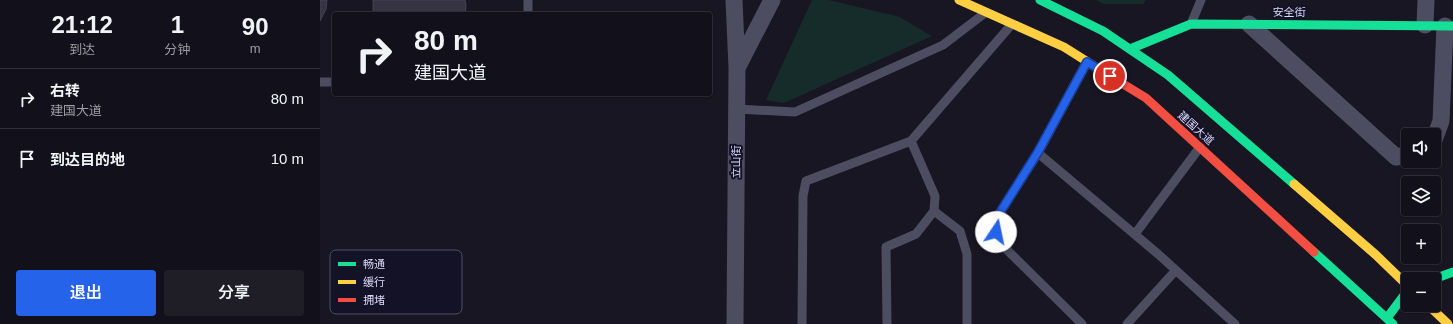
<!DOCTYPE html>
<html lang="zh">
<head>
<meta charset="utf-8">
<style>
  body { margin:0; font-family:Helvetica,"Noto Sans SC",sans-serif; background:#1f1e27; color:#f1f3f6; height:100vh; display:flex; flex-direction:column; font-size:15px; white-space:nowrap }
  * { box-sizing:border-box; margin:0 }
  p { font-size:13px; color:#9c9da2 }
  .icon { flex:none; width:22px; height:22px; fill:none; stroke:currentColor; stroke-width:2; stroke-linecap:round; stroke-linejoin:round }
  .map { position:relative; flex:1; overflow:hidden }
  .side { display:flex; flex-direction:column; background:#12101a; width:320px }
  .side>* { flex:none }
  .top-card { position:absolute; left:12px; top:12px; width:380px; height:84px; border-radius:4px; box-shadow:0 1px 3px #0004,0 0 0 1px #313039; background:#12101a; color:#f1f3f6; overflow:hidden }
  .fabs { position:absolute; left:1081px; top:128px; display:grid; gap:8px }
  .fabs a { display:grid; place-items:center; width:40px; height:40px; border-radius:4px; background:#12101a; box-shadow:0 1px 3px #0004,0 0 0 1px #313039; font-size:20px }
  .pin { position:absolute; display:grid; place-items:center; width:34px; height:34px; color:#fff; margin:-17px; border:2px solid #fff; border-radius:50%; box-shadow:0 1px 4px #0007 }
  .me { position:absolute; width:44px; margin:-22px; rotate:11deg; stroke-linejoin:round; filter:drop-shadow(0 0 3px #0008) }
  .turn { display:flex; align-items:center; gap:14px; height:84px; padding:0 16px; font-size:18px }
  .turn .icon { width:52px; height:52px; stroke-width:2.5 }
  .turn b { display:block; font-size:28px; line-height:34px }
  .eta { display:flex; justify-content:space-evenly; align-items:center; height:68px; text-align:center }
  .eta b { font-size:24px; font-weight:600; line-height:28px }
  .action { display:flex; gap:8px; margin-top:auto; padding:8px 16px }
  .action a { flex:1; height:46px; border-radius:4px; background:#2563eb; color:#fff; font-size:16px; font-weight:600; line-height:46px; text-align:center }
  .action a+a { background:#1f1e27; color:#f1f3f6 }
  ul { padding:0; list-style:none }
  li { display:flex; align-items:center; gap:12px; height:60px; padding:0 16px; border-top:1px solid #313039 }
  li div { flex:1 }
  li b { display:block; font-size:15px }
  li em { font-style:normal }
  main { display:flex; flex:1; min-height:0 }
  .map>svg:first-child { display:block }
</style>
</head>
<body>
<main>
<section class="side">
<div class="eta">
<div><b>21:12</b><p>到达</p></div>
<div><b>1</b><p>分钟</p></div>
<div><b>90</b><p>m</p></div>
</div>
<ul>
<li><svg class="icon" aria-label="right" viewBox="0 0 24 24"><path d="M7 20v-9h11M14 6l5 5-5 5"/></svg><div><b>右转</b><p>建国大道</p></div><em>80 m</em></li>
<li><svg class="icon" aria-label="arrive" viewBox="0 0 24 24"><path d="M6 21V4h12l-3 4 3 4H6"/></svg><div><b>到达目的地</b></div><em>10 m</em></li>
</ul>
<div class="action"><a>退出</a><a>分享</a></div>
</section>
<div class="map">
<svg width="1133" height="324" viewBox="0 0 1133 324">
  <rect width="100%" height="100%" fill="#181622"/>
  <path fill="#152c2b" d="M 492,0 L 509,0 L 580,17 L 612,36 L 464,103 L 446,100 Z
    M 776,0 L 826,0 L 823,4 L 784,4 Z"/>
  <path fill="#363443" stroke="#444254" d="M 0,0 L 7,0 L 6,9 L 0,21 Z
    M 53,0 L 145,0 L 146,5 L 145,14 L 53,14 Z"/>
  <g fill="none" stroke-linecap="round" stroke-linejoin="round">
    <path stroke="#4c4d61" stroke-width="9" d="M 208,14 L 208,0
      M 871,24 L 881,0
      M 0,82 L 14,82
      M 417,109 L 475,112 L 623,45 L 665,13
      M 718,153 L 838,254 L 915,324
      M 815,234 L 880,147
      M 482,324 L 483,196 L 486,181 L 591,141
      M 567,324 L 566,247 L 596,234 L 614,211
      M 647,324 L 647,254 L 640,231 L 614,211 L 615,196 L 591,141 L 692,24
      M 762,324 L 678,241 L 674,222 L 718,153 L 767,62
      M 807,324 L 856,270"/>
    <path stroke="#4c4d61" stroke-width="17" d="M 414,0 L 417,68 L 415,324
      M 929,24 L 1076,157 L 1088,155
      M 1105,25 L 1106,0
      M 417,68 L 452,0
      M 1114,140 L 1121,121 L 1125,26"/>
    <path stroke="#16e098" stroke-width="9" d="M 720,0 L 783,31 L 848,75 L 974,184
      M 810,49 L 871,24 L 1133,26
      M 994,252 L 1073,324
      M 1114,279 L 1133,272
      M 1067,318 L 1088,290"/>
    <path stroke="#ffcf43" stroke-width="9" d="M 639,0 L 744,47 L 790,76
      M 974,184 L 1056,255 L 1088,286
      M 1108,305 L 1128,324"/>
    <path stroke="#f24e42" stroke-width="9" d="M 790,76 L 826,98 L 994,252"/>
  </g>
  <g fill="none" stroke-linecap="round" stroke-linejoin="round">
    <g stroke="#184099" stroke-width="10">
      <path id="route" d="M 676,232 L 674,222 L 718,152 L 767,62 L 790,76"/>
    </g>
    <use href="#route" stroke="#2563eb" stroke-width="7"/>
  </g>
  <g text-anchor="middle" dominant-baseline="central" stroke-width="4" stroke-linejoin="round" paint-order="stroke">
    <g font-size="11" fill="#dbdafb" stroke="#141226">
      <text x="969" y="12">安全街</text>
      <text transform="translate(876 128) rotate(42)">建国大道</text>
      <text transform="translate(416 162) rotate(-90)">立山街</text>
    </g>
  </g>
  <rect x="10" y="250" width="132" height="64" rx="6" fill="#141226" stroke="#504e66" stroke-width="1"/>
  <rect x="18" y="262" width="18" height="4" fill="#16e098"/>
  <rect x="18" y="280" width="18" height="4" fill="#ffcf43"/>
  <rect x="18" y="298" width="18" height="4" fill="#f24e42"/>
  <g font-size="11" fill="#dbdafb">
    <text x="43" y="268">畅通</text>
    <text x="43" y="286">缓行</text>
    <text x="43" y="304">拥堵</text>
  </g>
</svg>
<div class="fabs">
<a><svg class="icon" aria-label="sound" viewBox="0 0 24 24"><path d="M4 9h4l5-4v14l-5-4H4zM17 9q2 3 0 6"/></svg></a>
<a><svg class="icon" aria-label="layers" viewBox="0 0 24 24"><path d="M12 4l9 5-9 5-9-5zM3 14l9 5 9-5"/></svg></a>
<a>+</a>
<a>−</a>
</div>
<div class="pin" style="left:790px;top:76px;background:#d93025"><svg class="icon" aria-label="arrive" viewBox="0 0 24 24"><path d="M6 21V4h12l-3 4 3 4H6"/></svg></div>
<svg class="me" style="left:676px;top:232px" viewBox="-20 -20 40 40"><circle r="19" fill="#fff"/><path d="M0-13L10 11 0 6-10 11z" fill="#2563eb"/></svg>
<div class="top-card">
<div class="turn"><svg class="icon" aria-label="right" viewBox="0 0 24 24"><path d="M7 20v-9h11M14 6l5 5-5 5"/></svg><div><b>80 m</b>建国大道</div></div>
</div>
</div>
</main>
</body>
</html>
